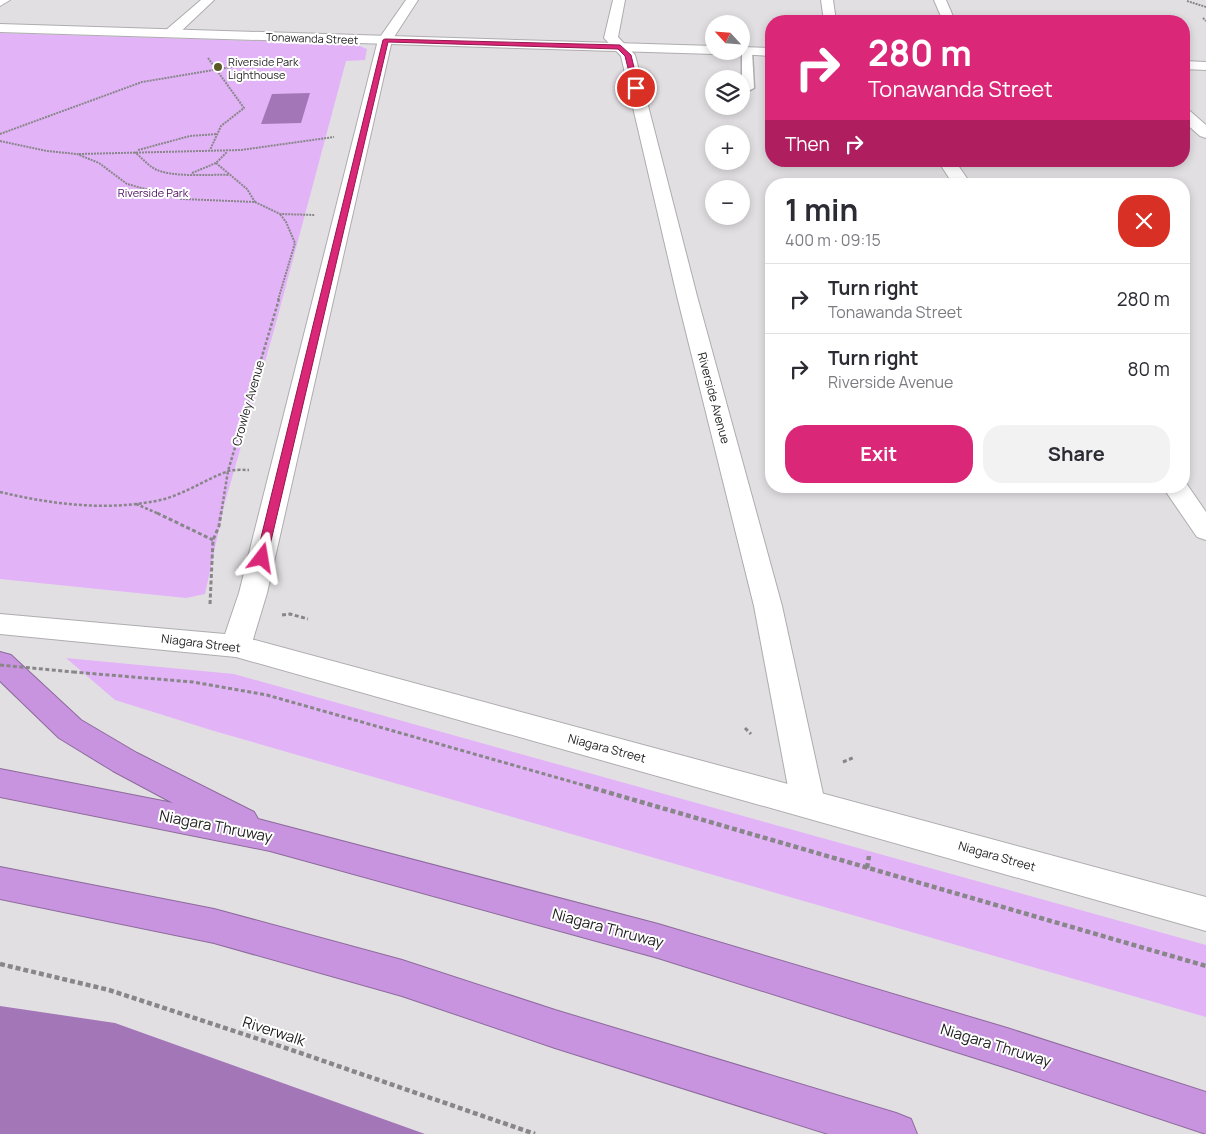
<!DOCTYPE html>
<html lang="en">
<head>
<meta charset="utf-8">
<style>
  body { margin:0; font-family:Manrope,sans-serif; background:#f2f2f3; color:#2b2b33; height:100vh; display:flex; flex-direction:column; font-size:19px; white-space:nowrap }
  * { box-sizing:border-box; margin:0 }
  p { font-size:16px; color:#7c7c81 }
  .icon { flex:none; width:28px; height:28px; fill:none; stroke:currentColor; stroke-width:2; stroke-linecap:round; stroke-linejoin:round }
  .map { position:relative; flex:1; overflow:hidden }
  .side { position:absolute; left:765px; top:178px; width:425px; height:315px; display:flex; flex-direction:column; background:#fff; border-radius:20px; box-shadow:0 2px 8px #0003 }
  .side>* { flex:none }
  .banner { position:absolute; left:765px; top:15px; width:425px; height:152px; border-radius:20px; box-shadow:0 2px 8px #0003; background:#db2777; color:#fff; overflow:hidden }
  .needle { width:32px; rotate:296deg }
  .buttons { position:absolute; left:705px; top:15px; display:grid; gap:10px }
  .buttons a { display:grid; place-items:center; width:45px; height:45px; border-radius:50%; background:#fff; box-shadow:0 2px 8px #0003; font-size:25px }
  .pin { position:absolute; display:grid; place-items:center; width:42px; height:42px; color:#fff; margin:-21px; border:2px solid #fff; border-radius:50%; box-shadow:0 1px 5px #0007 }
  .me { position:absolute; width:55px; margin:-28px; rotate:14deg; stroke-linejoin:round; filter:drop-shadow(0 0 4px #0008) }
  .turn { display:flex; align-items:center; gap:18px; height:105px; padding:0 20px; font-size:22px }
  .turn .icon { width:65px; height:65px; stroke-width:2.5 }
  .turn b { display:block; font-size:35px; line-height:42px }
  .then { display:flex; align-items:center; height:48px; padding:0 20px; background:#0003; gap:10px; font-size:19px }
  .round { display:grid; place-items:center; flex:none; width:52px; height:52px; border-radius:20px; background:#f2f2f3 }
  .head { display:flex; align-items:center; justify-content:space-between; height:85px; padding:0 20px }
  h1 { font-size:30px; font-weight:700; line-height:38px }
  .primary-button { display:flex; gap:10px; margin-top:auto; padding:10px 20px }
  .primary-button a { flex:1; height:58px; border-radius:20px; background:#db2777; color:#fff; font-size:20px; font-weight:700; line-height:58px; text-align:center }
  .primary-button a+a { background:#f2f2f3; color:#2b2b33 }
  ul { padding:0; list-style:none }
  li { display:flex; align-items:center; gap:15px; height:70px; padding:0 20px; border-top:1px solid #e1e1e2 }
  li div { flex:1 }
  li b { display:block; font-size:19px }
  li em { font-style:normal }
  .map>svg:first-child { display:block }
</style>
</head>
<body>
<div class="map">
<svg width="1206" height="1134" viewBox="0 0 1206 1134">
  <rect width="100%" height="100%" fill="#e2dfe3"/>
  <path fill="#e2b4f7" d="M 0,33 L 355,44 L 367,49 L 365,60 L 346,61 L 276,323 L 224,506 L 205,594 L 186,598 L 0,579 Z
    M 66,658 L 234,674 L 1206,945 L 1206,1017 L 214,731 L 115,700 Z"/>
  <path fill="#a376b7" d="M 310,93 L 301,123 L 261,124 L 272,94 Z
    M 0,1006 L 115,1023 L 425,1134 L 0,1134 Z"/>
  <g fill="none" stroke-linecap="round" stroke-linejoin="round">
    <g stroke="#aeacaf" stroke-width="3">
      <path id="service" d="M 747,48 L 752,51 L 754,88 L 748,91 L 742,88 L 742,51 Z"/>
    </g>
    <g stroke="#aeacaf" stroke-width="2">
      <path id="minor" d="M 0,0 L 10,0 L 0,6 Z
        M 201,0 L 214,0 L 176,36 L 166,36 L 164,33 L 166,30 Z
        M 406,0 L 418,0 L 392,40 L 267,593 L 251,646 L 246,654 L 236,657 L 226,654 L 221,646 L 239,593 L 378,40 Z
        M 613,0 L 625,0 L 618,37 L 635,55 L 697,296 L 782,606 L 825,803 L 820,813 L 808,817 L 796,813 L 791,803 L 754,606 L 677,296 L 621,56 L 604,38 Z
        M 821,0 L 833,0 L 836,21 L 824,21 Z
        M 934,0 L 946,0 L 955,21 L 943,21 Z
        M 1184,109 L 1190,111 L 1206,125 L 1206,138 L 1200,136 L 1184,122 Z
        M 938,161 L 955,161 L 971,184 L 953,184 Z
        M 1184,480 L 1206,512 L 1206,540 L 1197,537 L 1162,486 L 1184,486 Z"/>
    </g>
    <g stroke="#aeacaf" stroke-width="2">
      <path id="tertiary" d="M 0,24 L 714,46 L 714,51 L 720,51 L 714,54 L 0,32 Z
        M 741,47 L 771,48 L 771,56 L 736,54 L 734,51 L 741,51 Z
        M 1184,61 L 1206,62 L 1206,70 L 1184,69 Z"/>
    </g>
    <g stroke="#aeacaf" stroke-width="2">
      <path id="secondary" d="M 0,614 L 236,635 L 1206,897 L 1206,931 L 236,657 L 0,634 Z"/>
    </g>
    <g stroke="#8d6b9c" stroke-width="2">
      <path id="motorway" d="M 0,652 L 11,655 L 81,720 L 137,753 L 254,812 L 258,819 L 658,924 L 1007,1028 L 1206,1092 L 1206,1134 L 1007,1068 L 658,958 L 270,851 L 0,797 L 0,769 L 173,803 L 113,771 L 59,738 L 0,681 Z
        M 0,867 L 214,909 L 402,960 L 555,1010 L 896,1113 L 911,1119 L 917,1134 L 828,1134 L 555,1048 L 402,996 L 214,943 L 0,899 Z"/>
    </g>
    <path stroke="#888689" stroke-width="2" stroke-dasharray="2 1" stroke-linecap="butt" d="M 1187,1 L 1206,7
      M 1203,18 L 1206,21
      M 208,58 L 244,108 L 221,126 L 210,150
      M 0,134 L 142,82 L 261,62
      M 0,141 L 47,151 L 77,154 L 99,163 L 127,184 L 182,199 L 255,202 L 280,214 L 315,215
      M 138,150 L 190,136 L 217,134
      M 134,152 C 143,158 147,165 155,169 C 172,178 209,174 229,175
      M 79,154 L 241,150 L 334,137
      M 216,163 L 247,189 L 255,202
      M 192,173 L 216,163 L 227,152
      M 278,300 L 295,243 L 286,222 L 280,214"/>
    <path stroke="#888689" stroke-width="2.5" stroke-dasharray="3 2" stroke-linecap="butt" d="M 0,492 C 50,504 104,511 156,501 C 182,496 202,481 226,472 C 233,469 242,470 249,470
      M 136,504 L 159,514
      M 221,514 L 228,471 L 279,299"/>
    <path stroke="#888689" stroke-width="3" stroke-dasharray="4 2.5" stroke-linecap="butt" d="M 157,513 L 213,540
      M 210,604 L 213,540 L 219,526 L 221,513
      M 282,615 L 290,614 L 308,619
      M 73,672 L 193,682 L 267,695 L 590,787
      M 745,728 L 751,734
      M 843,762 L 855,757"/>
    <path stroke="#888689" stroke-width="4.5" stroke-dasharray="5 3" stroke-linecap="butt" d="M 586,786 L 1206,966
      M 867,868 L 869,856
      M 0,964 L 109,990 L 283,1047 L 535,1134"/>
    <use href="#service" fill="#fff" fill-rule="evenodd"/>
    <use href="#minor" fill="#fff" fill-rule="evenodd"/>
    <use href="#tertiary" fill="#fff" fill-rule="evenodd"/>
    <use href="#secondary" fill="#fff" fill-rule="evenodd"/>
    <use href="#motorway" fill="#c894df" fill-rule="evenodd"/>
    <path stroke="#888689" stroke-width="3" stroke-dasharray="4 2.5" stroke-linecap="butt" d="M 0,665 L 73,672"/>
  </g>
  <path fill="#db2777" stroke="#8e194d" d="M 385,39 L 620,45 L 631,55 L 639,88 L 636,89 L 633,88 L 625,56 L 618,49 L 388,42 L 267,558 L 262,561 L 256,558 L 383,40 Z"/>
  <circle fill="#5b5925" stroke="#fff" stroke-width="2" cx="218" cy="67" r="5"/>
  <g text-anchor="middle" dominant-baseline="central" stroke-width="4" stroke-linejoin="round" paint-order="stroke">
    <g font-size="11" fill="#1f1e1f" stroke="#fff">
      <text transform="translate(312 38) rotate(2)">Tonawanda Street</text>
    </g>
    <g font-size="11" fill="#1f1e1f" stroke="#fff" text-anchor="start">
      <text x="228" y="61">Riverside Park<tspan x="228" dy="13">Lighthouse</tspan></text>
    </g>
    <g font-size="11" fill="#4a0e5f" stroke="#fff">
      <text x="153" y="192">Riverside Park</text>
    </g>
    <g font-size="12" fill="#1f1e1f" stroke="#fff">
      <text transform="translate(714 398) rotate(75)">Riverside Avenue</text>
      <text transform="translate(248 403) rotate(-74)">Crowley Avenue</text>
      <text transform="translate(201 643) rotate(7)">Niagara Street</text>
      <text transform="translate(607 748) rotate(15)">Niagara Street</text>
      <text transform="translate(997 856) rotate(16)">Niagara Street</text>
    </g>
    <g font-size="15" fill="#1f1e1f" stroke="#fff">
      <text transform="translate(216 826) rotate(11)">Niagara Thruway</text>
      <text transform="translate(608 928) rotate(15)">Niagara Thruway</text>
      <text transform="translate(274 1031) rotate(18)">Riverwalk</text>
      <text transform="translate(996 1045) rotate(17)">Niagara Thruway</text>
    </g>
  </g>
</svg>
<div class="buttons">
<a><svg class="needle" viewBox="-14 -14 28 28"><path d="M0-13l5 13h-10z" fill="#e53935"/><path d="M0 13l5-13h-10z" fill="#7c7c81"/></svg></a>
<a><svg class="icon" aria-label="layers" viewBox="0 0 24 24"><path d="M12 4l9 5-9 5-9-5zM3 14l9 5 9-5"/></svg></a>
<a>+</a>
<a>−</a>
</div>
<div class="pin" style="left:636px;top:88px;background:#d93025"><svg class="icon" aria-label="arrive" viewBox="0 0 24 24"><path d="M6 21V4h12l-3 4 3 4H6"/></svg></div>
<svg class="me" style="left:262px;top:558px" viewBox="-20 -20 40 40"><path d="M0-17L14 15 0 8-14 15z" fill="#db2777" stroke="#fff" stroke-width="4"/></svg>
<div class="banner">
<div class="turn"><svg class="icon" aria-label="right" viewBox="0 0 24 24"><path d="M7 20v-9h11M14 6l5 5-5 5"/></svg><div><b>280 m</b>Tonawanda Street</div></div>
<div class="then">Then<svg class="icon" aria-label="right" viewBox="0 0 24 24"><path d="M7 20v-9h11M14 6l5 5-5 5"/></svg></div>
</div>
<section class="side">
<div class="head"><div><h1>1 min</h1><p>400 m · 09:15</p></div><a class="round" style="background:#d93025;color:#fff"><svg class="icon" aria-label="close" viewBox="0 0 24 24"><path d="M6 6l12 12M18 6L6 18"/></svg></a></div>
<ul>
<li><svg class="icon" aria-label="right" viewBox="0 0 24 24"><path d="M7 20v-9h11M14 6l5 5-5 5"/></svg><div><b>Turn right</b><p>Tonawanda Street</p></div><em>280 m</em></li>
<li><svg class="icon" aria-label="right" viewBox="0 0 24 24"><path d="M7 20v-9h11M14 6l5 5-5 5"/></svg><div><b>Turn right</b><p>Riverside Avenue</p></div><em>80 m</em></li>
</ul>
<div class="primary-button"><a>Exit</a><a>Share</a></div>
</section>
</div>
</body>
</html>
